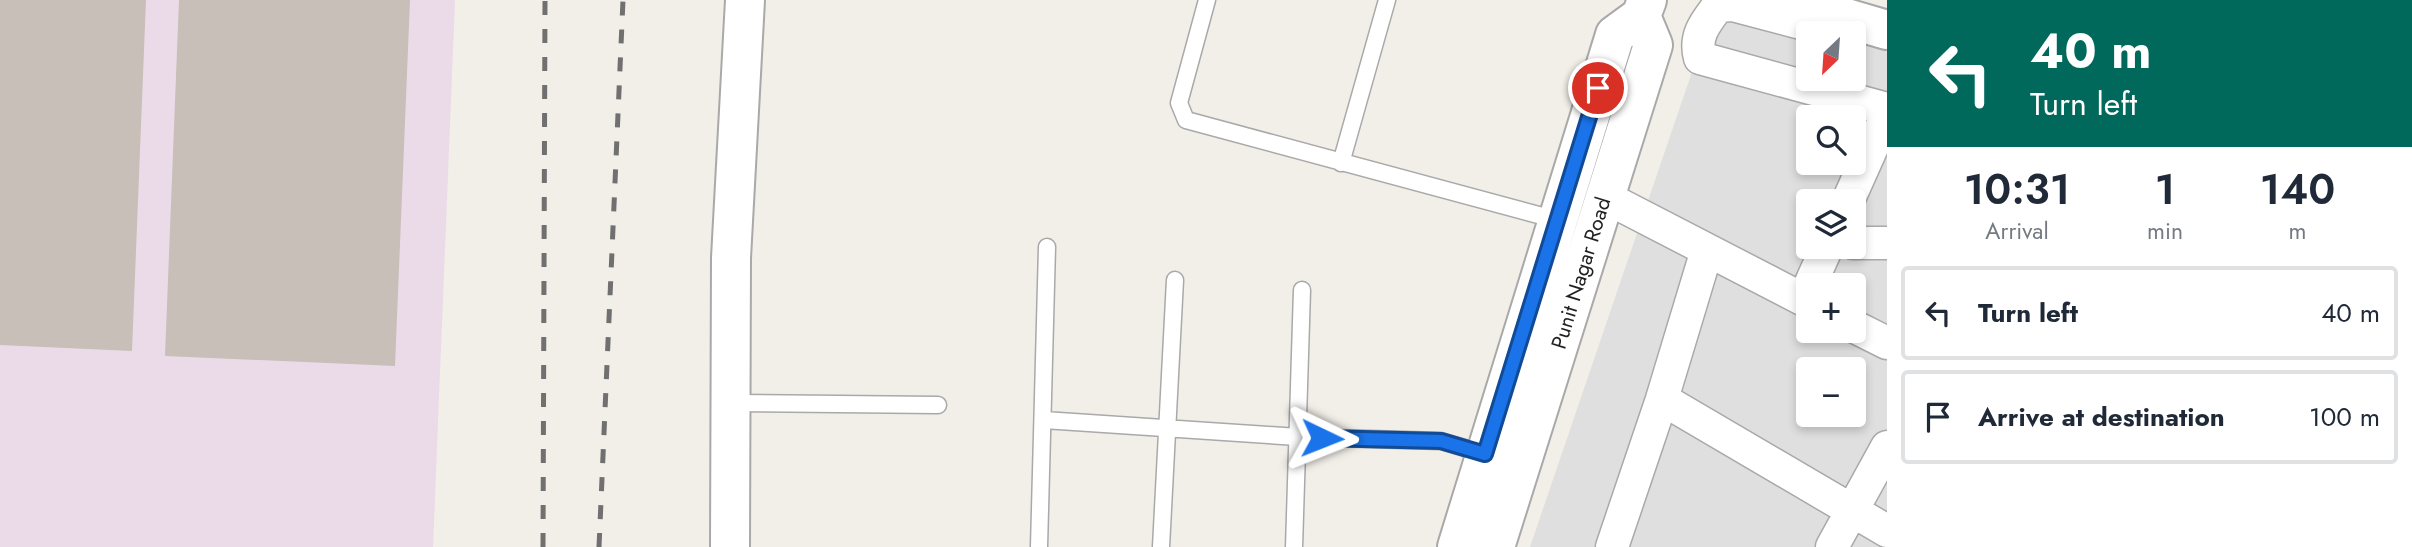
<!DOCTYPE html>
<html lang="en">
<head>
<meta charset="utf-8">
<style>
  body { margin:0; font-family:Jost,sans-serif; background:#f6f6f7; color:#1f2937; height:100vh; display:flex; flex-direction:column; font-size:26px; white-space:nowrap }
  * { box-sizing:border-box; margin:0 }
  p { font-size:23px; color:#747a83 }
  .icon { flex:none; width:38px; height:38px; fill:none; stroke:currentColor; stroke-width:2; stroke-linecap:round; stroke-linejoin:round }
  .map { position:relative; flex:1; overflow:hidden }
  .sheet { display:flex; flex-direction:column; background:#fff; width:525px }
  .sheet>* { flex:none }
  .top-card { background:#00695c; color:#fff; overflow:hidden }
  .needle { width:46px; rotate:205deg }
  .controls { position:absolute; left:1796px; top:21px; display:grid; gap:14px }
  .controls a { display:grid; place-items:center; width:70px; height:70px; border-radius:7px; background:#fff; box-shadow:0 4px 10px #0003; font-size:35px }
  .pin { position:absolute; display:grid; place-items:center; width:60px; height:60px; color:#fff; margin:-30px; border:4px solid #fff; border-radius:50%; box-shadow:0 2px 7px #0007 }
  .me { position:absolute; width:77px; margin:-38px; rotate:92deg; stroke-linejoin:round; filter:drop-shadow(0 0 5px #0008) }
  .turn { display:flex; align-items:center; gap:24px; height:147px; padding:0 28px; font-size:32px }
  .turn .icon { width:91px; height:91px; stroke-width:2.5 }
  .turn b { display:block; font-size:49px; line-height:60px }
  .eta { display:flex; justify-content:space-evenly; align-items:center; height:119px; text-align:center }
  .eta b { font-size:42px; font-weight:600; line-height:49px }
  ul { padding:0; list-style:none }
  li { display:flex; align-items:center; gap:21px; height:94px; margin:0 14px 10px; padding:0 14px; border:4px solid #e0e1e3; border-radius:7px }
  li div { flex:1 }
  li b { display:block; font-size:26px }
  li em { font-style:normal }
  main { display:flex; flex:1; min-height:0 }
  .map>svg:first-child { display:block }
</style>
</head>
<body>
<main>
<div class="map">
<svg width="1887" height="547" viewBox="0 0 1887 547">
  <rect width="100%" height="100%" fill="#f2efe9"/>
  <path fill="#e0dfdf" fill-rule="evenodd" d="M 1755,2 L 1887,40 L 1887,547 L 1530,547 L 1710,19 ZM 1808,33 L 1853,33 L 1853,79 L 1808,79 ZM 1808,117 L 1853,117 L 1853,163 L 1808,163 ZM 1808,201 L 1853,201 L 1853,247 L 1808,247 ZM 1808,285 L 1853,285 L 1853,331 L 1808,331 ZM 1808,369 L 1853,369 L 1853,415 L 1808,415 Z"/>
  <path fill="#ebdbe8" d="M 0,0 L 455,0 L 433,547 L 0,547 Z"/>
  <path fill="#c7bfb8" d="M 0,0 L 146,0 L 132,351 L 0,345 Z
    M 179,0 L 410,0 L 395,366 L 165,356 Z"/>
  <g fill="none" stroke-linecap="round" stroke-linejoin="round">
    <g stroke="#a9a9a9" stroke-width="19">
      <path id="service" d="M 1207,0 L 1179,103 L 1186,120 L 1557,220
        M 1341,163 L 1387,0
        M 731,403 L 938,405
        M 1044,420 L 1298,437 L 1441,441 L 1485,454
        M 1039,547 L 1047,247
        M 1161,547 L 1175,280
        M 1294,547 L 1302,290"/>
    </g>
    <g stroke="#a9a9a9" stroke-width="35">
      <path id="minor" d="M 1816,27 L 1733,5 L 1718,6 C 1705,23 1694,36 1700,58 L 1887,109
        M 1605,197 L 1808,302
        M 1848,201 L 1887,114
        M 1853,243 L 1887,243
        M 1810,285 L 1827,247
        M 1853,326 L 1887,343
        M 1662,399 L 1887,531
        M 1612,547 L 1662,399 L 1707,250
        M 1832,547 L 1887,447"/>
    </g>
    <g stroke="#a9a9a9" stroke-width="42">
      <path id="tertiary" d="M 1785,0 L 1887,30
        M 730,547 L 731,258 L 745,0
        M 1457,547 L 1615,35 L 1641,16
        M 1495,547 L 1653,45 L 1641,16 L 1647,0"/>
    </g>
    <use href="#service" stroke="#fff" stroke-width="16"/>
    <use href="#minor" stroke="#fff" stroke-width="32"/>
    <use href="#tertiary" stroke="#fff" stroke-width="38"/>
    <path stroke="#707070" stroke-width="5" stroke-dasharray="14 14" stroke-linecap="butt" d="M 543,547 L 545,0
      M 599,547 L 623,0"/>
  </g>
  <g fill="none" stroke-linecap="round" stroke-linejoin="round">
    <g stroke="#114b97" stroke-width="18">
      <path id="route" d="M 1322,438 L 1441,441 L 1485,454 L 1598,88"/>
    </g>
    <use href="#route" stroke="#1a73e8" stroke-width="12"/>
  </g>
  <g text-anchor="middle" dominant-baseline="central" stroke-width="6" stroke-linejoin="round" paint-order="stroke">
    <g font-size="21" fill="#222" stroke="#fff">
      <text transform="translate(1581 273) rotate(-73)">Punit Nagar Road</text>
    </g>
  </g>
</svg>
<div class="controls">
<a><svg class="needle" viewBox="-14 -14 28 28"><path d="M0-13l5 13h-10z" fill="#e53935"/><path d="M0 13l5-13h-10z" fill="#747a83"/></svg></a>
<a><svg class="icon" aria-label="search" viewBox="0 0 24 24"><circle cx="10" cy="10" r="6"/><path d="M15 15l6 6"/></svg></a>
<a><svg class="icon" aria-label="layers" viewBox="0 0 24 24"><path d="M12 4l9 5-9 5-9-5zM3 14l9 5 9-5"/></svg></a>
<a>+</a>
<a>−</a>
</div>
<div class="pin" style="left:1598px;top:88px;background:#d93025"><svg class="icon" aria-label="arrive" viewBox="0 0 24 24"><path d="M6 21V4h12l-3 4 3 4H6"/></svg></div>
<svg class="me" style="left:1322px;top:438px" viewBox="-20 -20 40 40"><path d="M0-17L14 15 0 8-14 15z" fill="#1a73e8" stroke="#fff" stroke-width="4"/></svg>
</div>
<section class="sheet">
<div class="top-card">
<div class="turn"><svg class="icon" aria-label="left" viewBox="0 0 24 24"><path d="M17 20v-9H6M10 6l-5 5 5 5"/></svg><div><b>40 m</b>Turn left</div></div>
</div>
<div class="eta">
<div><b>10:31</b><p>Arrival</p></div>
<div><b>1</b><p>min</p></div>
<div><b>140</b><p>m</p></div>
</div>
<ul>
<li><svg class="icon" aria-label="left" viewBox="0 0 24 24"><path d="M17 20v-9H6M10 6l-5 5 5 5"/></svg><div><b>Turn left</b></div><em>40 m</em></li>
<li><svg class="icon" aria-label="arrive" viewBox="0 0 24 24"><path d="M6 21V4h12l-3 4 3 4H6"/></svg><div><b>Arrive at destination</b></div><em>100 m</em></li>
</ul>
</section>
</main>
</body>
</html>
